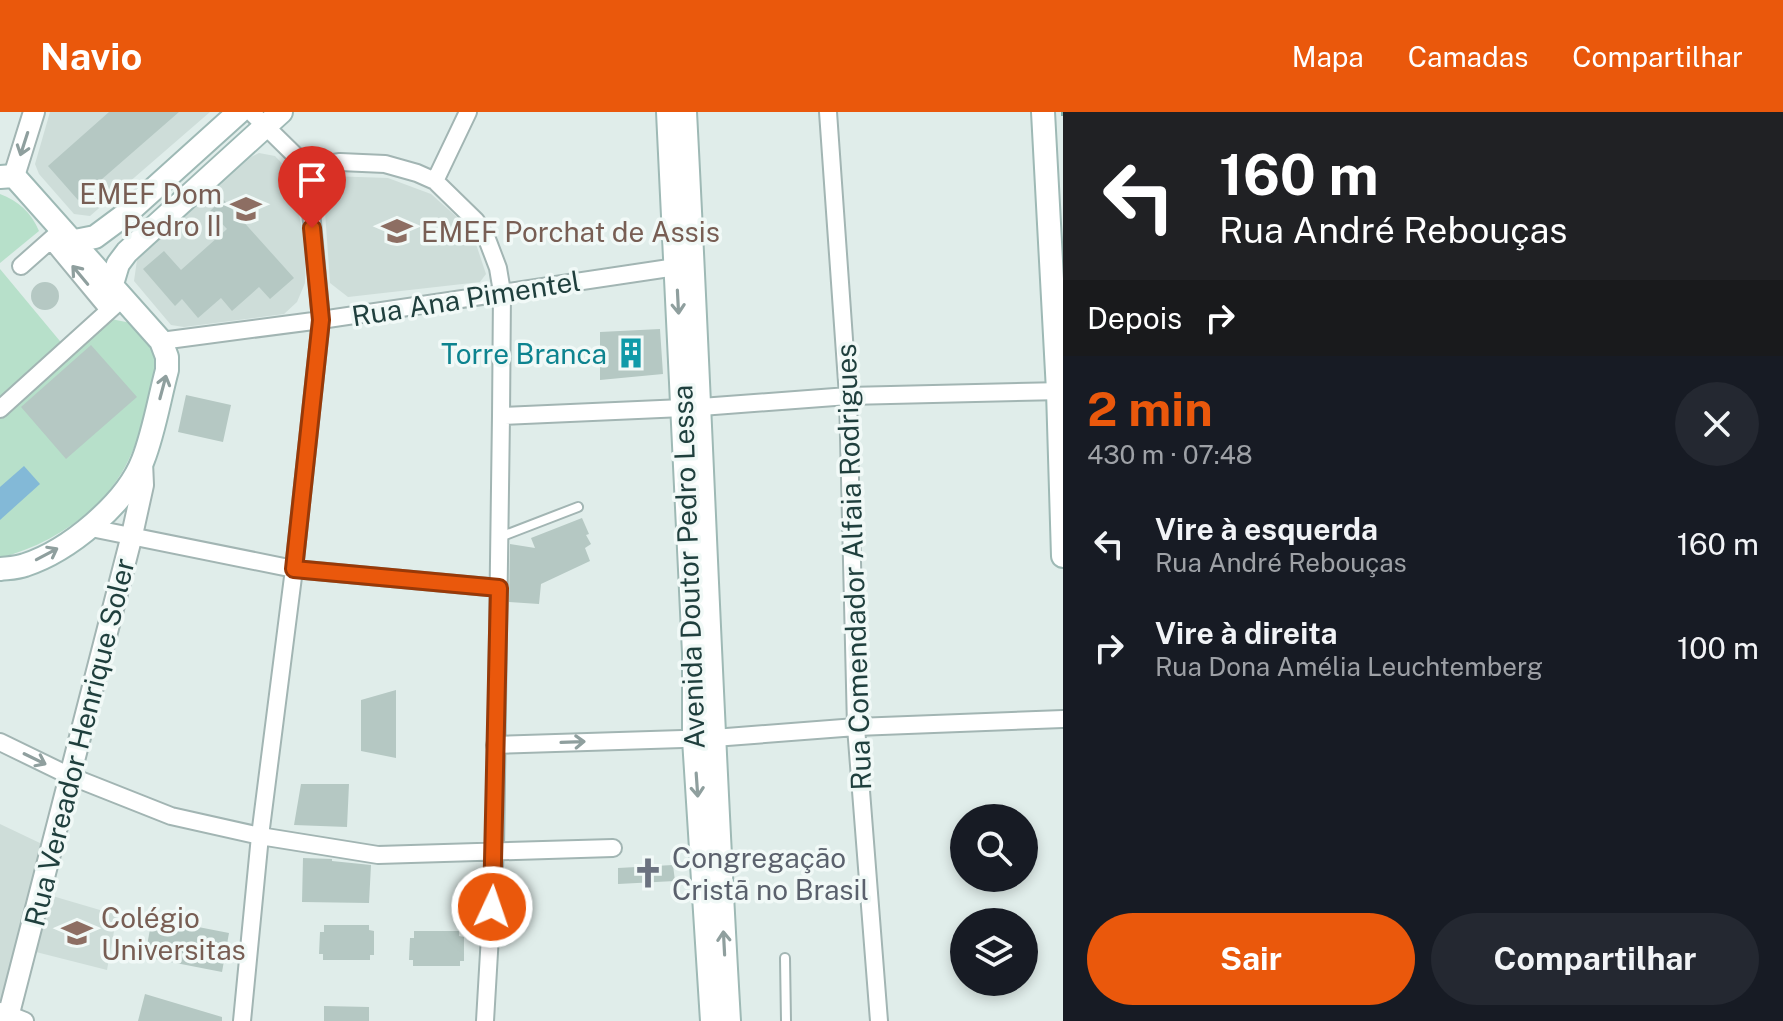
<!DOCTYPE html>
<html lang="pt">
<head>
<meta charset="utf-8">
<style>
  body { margin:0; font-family:"Public Sans",sans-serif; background:#242831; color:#f1f3f6; height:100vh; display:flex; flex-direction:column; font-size:30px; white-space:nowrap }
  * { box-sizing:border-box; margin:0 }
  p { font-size:26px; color:#9ea1a6 }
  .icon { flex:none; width:44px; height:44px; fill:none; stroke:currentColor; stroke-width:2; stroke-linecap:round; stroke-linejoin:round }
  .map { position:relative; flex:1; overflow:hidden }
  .details { display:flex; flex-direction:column; background:#171b24; width:720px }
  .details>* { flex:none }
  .top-card { background:#202124; color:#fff; overflow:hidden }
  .fabs { position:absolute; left:950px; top:692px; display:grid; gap:16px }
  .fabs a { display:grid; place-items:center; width:88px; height:88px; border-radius:50%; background:#171b24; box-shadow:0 4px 12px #0003; font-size:40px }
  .pin { position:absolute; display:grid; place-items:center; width:68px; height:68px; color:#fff; margin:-82px -34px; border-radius:50% 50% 50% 0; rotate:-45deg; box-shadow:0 0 8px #0007 }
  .pin .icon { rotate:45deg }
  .me { position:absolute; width:88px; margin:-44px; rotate:3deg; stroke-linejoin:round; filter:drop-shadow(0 0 6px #0008) }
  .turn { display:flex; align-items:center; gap:28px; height:168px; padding:0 24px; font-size:36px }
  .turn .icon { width:104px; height:104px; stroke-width:2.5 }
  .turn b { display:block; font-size:56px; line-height:68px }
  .then { display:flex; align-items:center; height:76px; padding:0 24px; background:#0003; gap:16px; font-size:30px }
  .round { display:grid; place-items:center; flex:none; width:84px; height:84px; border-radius:42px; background:#242831 }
  .head { display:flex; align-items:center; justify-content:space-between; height:136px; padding:0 24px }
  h1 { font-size:48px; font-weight:700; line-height:60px; color:#ea580c }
  .primary-button { display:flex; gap:16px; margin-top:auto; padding:16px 24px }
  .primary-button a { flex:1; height:92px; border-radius:48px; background:#ea580c; color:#fff; font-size:32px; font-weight:700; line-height:92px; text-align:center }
  .primary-button a+a { background:#242831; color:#f1f3f6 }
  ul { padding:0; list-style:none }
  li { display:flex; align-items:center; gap:24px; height:104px; padding:0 24px }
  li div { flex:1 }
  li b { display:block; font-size:30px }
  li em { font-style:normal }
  header { display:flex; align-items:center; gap:48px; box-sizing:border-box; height:112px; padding:0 40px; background:#ea580c; color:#fff }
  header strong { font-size:38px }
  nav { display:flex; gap:44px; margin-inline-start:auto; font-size:28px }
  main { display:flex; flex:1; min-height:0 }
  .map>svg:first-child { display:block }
</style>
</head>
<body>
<header>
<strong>Navio</strong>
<nav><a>Mapa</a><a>Camadas</a><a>Compartilhar</a></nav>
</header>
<main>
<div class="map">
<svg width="1063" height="909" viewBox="0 0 1063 909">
  <rect width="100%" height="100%" fill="#e0edea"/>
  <path fill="#ceddd9" d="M 50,0 L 210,0 L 90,104 L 74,102 L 39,62 L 35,52 Z
    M 259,41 L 275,44 L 289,59 L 306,134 L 305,171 L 297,190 L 284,202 L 184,215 L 171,213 L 134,169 L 137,148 L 251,45 Z
    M 329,64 L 388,66 L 431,82 L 458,106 L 476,132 L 486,162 L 480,170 L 348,185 L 330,171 L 323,71 Z
    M 0,712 L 42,732 L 2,889 L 0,888 Z
    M 49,783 L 117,803 L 107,858 L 36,840 Z"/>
  <path fill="#b7e0ca" d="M 0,82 C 18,89 31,100 39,119 L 0,151 Z
    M 0,157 L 69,240 L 111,207 L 131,211 L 155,242 L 158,252 C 150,283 143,318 129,347 C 105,398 53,432 0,446 Z"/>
  <path fill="#83b9d7" d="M 24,354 L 40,372 L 0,408 L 0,375 Z"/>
  <path fill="#b5c8c3" d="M 109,0 L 179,0 L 78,88 L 48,54 Z
    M 223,87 L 294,166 L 270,187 L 259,175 L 232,199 L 221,186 L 198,206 L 182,187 L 175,194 L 143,157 L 164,139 L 181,158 L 227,117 L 210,99 Z
    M31 184a14 14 0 1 1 28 0a14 14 0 1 1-28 0Z
    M 660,217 L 663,262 L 600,268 L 600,220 Z
    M 91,233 L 137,285 L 66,347 L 21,295 Z
    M 186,283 L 231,293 L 223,330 L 178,320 Z
    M 582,406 L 589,422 L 586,423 L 591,432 L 585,436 L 590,449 L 541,472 L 539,492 L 509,490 L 510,432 L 535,436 L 531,426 Z
    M 396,578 L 396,646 L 361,639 L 361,588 Z
    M 301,672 L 349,672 L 347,715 L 294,713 Z
    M 303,746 L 332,747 L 332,749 L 371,753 L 369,791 L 302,790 Z
    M 673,753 L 675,769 L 618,772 L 618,756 Z
    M 152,806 L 229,821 L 222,860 L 145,845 Z
    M 324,813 L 369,813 L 369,818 L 374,819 L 374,843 L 370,843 L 370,848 L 323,848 L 323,842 L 319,842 L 320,820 L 324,820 Z
    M 414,819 L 459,819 L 459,824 L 464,825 L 464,849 L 460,849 L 460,854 L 413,854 L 413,848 L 409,848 L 410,826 L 414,826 Z
    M 145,882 L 222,905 L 222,909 L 138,909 Z
    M 324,894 L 369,895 L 369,909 L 324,909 Z"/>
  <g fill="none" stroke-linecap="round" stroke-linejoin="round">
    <g stroke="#a2b5b3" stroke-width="12">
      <path id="service" d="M 500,425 L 578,395
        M 785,846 L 786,909"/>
    </g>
    <g stroke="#a2b5b3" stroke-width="20">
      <path id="minor" d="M 251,0 L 307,55
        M 828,0 L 848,284 L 856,615 L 879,909
        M 307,55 L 340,50 L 385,52 L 417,61 L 435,69 L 476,109 L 487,127 L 498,156 L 502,180 L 501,304 L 495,738 L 485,909
        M 435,69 L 468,0
        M 51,128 L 109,198
        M 21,154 L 56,123
        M 161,229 L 321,208 L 676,155
        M 701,295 L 848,284 L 1063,279
        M 0,297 L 124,185
        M 501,304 L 683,296
        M 91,416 L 294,457 L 499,476
        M 0,630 L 70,664 L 171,704 L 260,724 L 378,743 L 613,736
        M 495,633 L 714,626 L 856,615 L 1063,607
        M 0,899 L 25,909
        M 242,909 L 260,724 L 294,457 L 321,208 L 307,55"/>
    </g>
    <g stroke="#a2b5b3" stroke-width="24">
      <path id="tertiary" d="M 14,64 L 34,0
        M 7,909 L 132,423 L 143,373 L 142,350"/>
    </g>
    <g stroke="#9eb9b5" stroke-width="26">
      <path id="secondary" d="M 668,0 L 694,541 L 694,627 L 712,909
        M 685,0 C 701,303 711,606 729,909
        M 1043,0 L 1058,279 L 1063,444
        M 0,65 L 14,64 L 161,229 L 167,245 L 167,258 C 159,288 154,320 143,348 C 126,392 68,439 25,453 C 17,456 8,456 0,457
        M 75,129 L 95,125 L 126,102 L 239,0
        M 112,172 L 118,152 L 127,140 L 281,0"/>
    </g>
    <path stroke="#7eb3ad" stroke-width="2" stroke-dasharray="4 6" stroke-linecap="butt" d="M 1062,0 L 1062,7"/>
    <use href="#service" stroke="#fff" stroke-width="8"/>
    <use href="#minor" stroke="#fff" stroke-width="16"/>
    <use href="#tertiary" stroke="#fff" stroke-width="20"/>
    <use href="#secondary" stroke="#fff" stroke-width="22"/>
  </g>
  <defs><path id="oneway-shaft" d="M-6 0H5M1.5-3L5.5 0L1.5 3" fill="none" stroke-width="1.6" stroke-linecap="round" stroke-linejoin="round" transform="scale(2)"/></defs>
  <g stroke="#8f9f9e">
    <use href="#oneway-shaft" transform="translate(24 32) rotate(108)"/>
    <use href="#oneway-shaft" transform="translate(80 163) rotate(-130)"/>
    <use href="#oneway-shaft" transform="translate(678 190) rotate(87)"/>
    <use href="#oneway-shaft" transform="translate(163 275) rotate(-75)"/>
    <use href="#oneway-shaft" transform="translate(47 442) rotate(-28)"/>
    <use href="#oneway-shaft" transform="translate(573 630) rotate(-2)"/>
    <use href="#oneway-shaft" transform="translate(35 647) rotate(26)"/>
    <use href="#oneway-shaft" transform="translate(697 673) rotate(86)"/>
    <use href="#oneway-shaft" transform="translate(724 831) rotate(-93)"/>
  </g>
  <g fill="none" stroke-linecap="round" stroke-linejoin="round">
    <g stroke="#983908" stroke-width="20">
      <path id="route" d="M 312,116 L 321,208 L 294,457 L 499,476 L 492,795"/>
    </g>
    <use href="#route" stroke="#ea580c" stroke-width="14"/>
  </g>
  <defs>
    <g id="school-bare" transform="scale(2.4)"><path d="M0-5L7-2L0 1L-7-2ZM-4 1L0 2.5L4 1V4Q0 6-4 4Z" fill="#8d6e63" stroke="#f1f9f7" stroke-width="2.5" paint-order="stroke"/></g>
    <g id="building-bare" transform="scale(2.4)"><path d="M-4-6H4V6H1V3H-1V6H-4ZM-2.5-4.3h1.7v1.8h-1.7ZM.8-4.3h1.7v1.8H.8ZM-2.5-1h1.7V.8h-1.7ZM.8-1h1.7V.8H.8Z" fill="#0f9aa8" stroke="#f1f9f7" stroke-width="2.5" paint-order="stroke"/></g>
    <g id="church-bare" transform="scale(2.4)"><path d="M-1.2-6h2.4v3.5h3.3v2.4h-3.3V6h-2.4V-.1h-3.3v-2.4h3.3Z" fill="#6b7280" stroke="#f1f9f7" stroke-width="2.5" paint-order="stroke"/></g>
  </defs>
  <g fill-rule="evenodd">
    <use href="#school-bare" x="246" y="97"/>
    <use href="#school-bare" x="397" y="119"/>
    <use href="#building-bare" x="631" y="241"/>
    <use href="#church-bare" x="648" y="761"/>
    <use href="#school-bare" x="77" y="821"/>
  </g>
  <g text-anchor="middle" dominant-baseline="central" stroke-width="7" stroke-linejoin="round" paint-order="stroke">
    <g font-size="28" fill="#785e54" stroke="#f1f9f7" text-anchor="start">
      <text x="222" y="81" text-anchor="end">EMEF Dom<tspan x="222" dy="32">Pedro II</tspan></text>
      <text x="421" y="119">EMEF Porchat de Assis</text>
      <text x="101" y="805">Colégio<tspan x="101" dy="32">Universitas</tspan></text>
    </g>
    <g font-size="28" fill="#1f3f3d" stroke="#f1f9f7">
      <text transform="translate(466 186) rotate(-9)">Rua Ana Pimentel</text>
      <text transform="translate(688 455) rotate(-92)">Avenida Doutor Pedro Lessa</text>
      <text transform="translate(853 455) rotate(-92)">Rua Comendador Alfaia Rodrigues</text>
      <text transform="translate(79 630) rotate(-76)">Rua Vereador Henrique Soler</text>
    </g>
    <g font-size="28" fill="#0d838f" stroke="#f1f9f7" text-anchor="end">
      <text x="607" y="241">Torre Branca</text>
    </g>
    <g font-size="28" fill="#5b616d" stroke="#f1f9f7" text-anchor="start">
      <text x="672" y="745">Congregação<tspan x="672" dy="32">Cristã no Brasil</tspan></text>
    </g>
  </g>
</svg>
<div class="fabs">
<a><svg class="icon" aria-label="search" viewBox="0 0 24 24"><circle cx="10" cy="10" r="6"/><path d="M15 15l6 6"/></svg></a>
<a><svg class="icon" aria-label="layers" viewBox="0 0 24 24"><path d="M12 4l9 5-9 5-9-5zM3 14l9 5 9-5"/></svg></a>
</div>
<div class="pin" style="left:312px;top:116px;background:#d93025"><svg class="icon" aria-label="arrive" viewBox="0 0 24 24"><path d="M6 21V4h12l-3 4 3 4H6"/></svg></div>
<svg class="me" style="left:492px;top:795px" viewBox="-20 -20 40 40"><circle r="17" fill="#ea580c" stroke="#fff" stroke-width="3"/><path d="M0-11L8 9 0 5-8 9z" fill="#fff"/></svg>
</div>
<section class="details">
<div class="top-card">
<div class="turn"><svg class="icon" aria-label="left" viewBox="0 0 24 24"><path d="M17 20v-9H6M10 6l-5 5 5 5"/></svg><div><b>160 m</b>Rua André Rebouças</div></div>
<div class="then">Depois<svg class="icon" aria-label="right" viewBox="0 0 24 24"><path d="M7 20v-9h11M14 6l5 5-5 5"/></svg></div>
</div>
<div class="head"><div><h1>2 min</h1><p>430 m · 07:48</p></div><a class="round"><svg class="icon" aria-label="close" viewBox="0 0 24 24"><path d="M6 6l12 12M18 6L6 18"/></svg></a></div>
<ul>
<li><svg class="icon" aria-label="left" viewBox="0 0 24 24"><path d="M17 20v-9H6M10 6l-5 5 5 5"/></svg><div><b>Vire à esquerda</b><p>Rua André Rebouças</p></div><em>160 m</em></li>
<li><svg class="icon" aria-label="right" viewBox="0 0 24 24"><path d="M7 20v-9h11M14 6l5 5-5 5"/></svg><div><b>Vire à direita</b><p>Rua Dona Amélia Leuchtemberg</p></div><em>100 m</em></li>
</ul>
<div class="primary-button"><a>Sair</a><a>Compartilhar</a></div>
</section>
</main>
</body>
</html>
